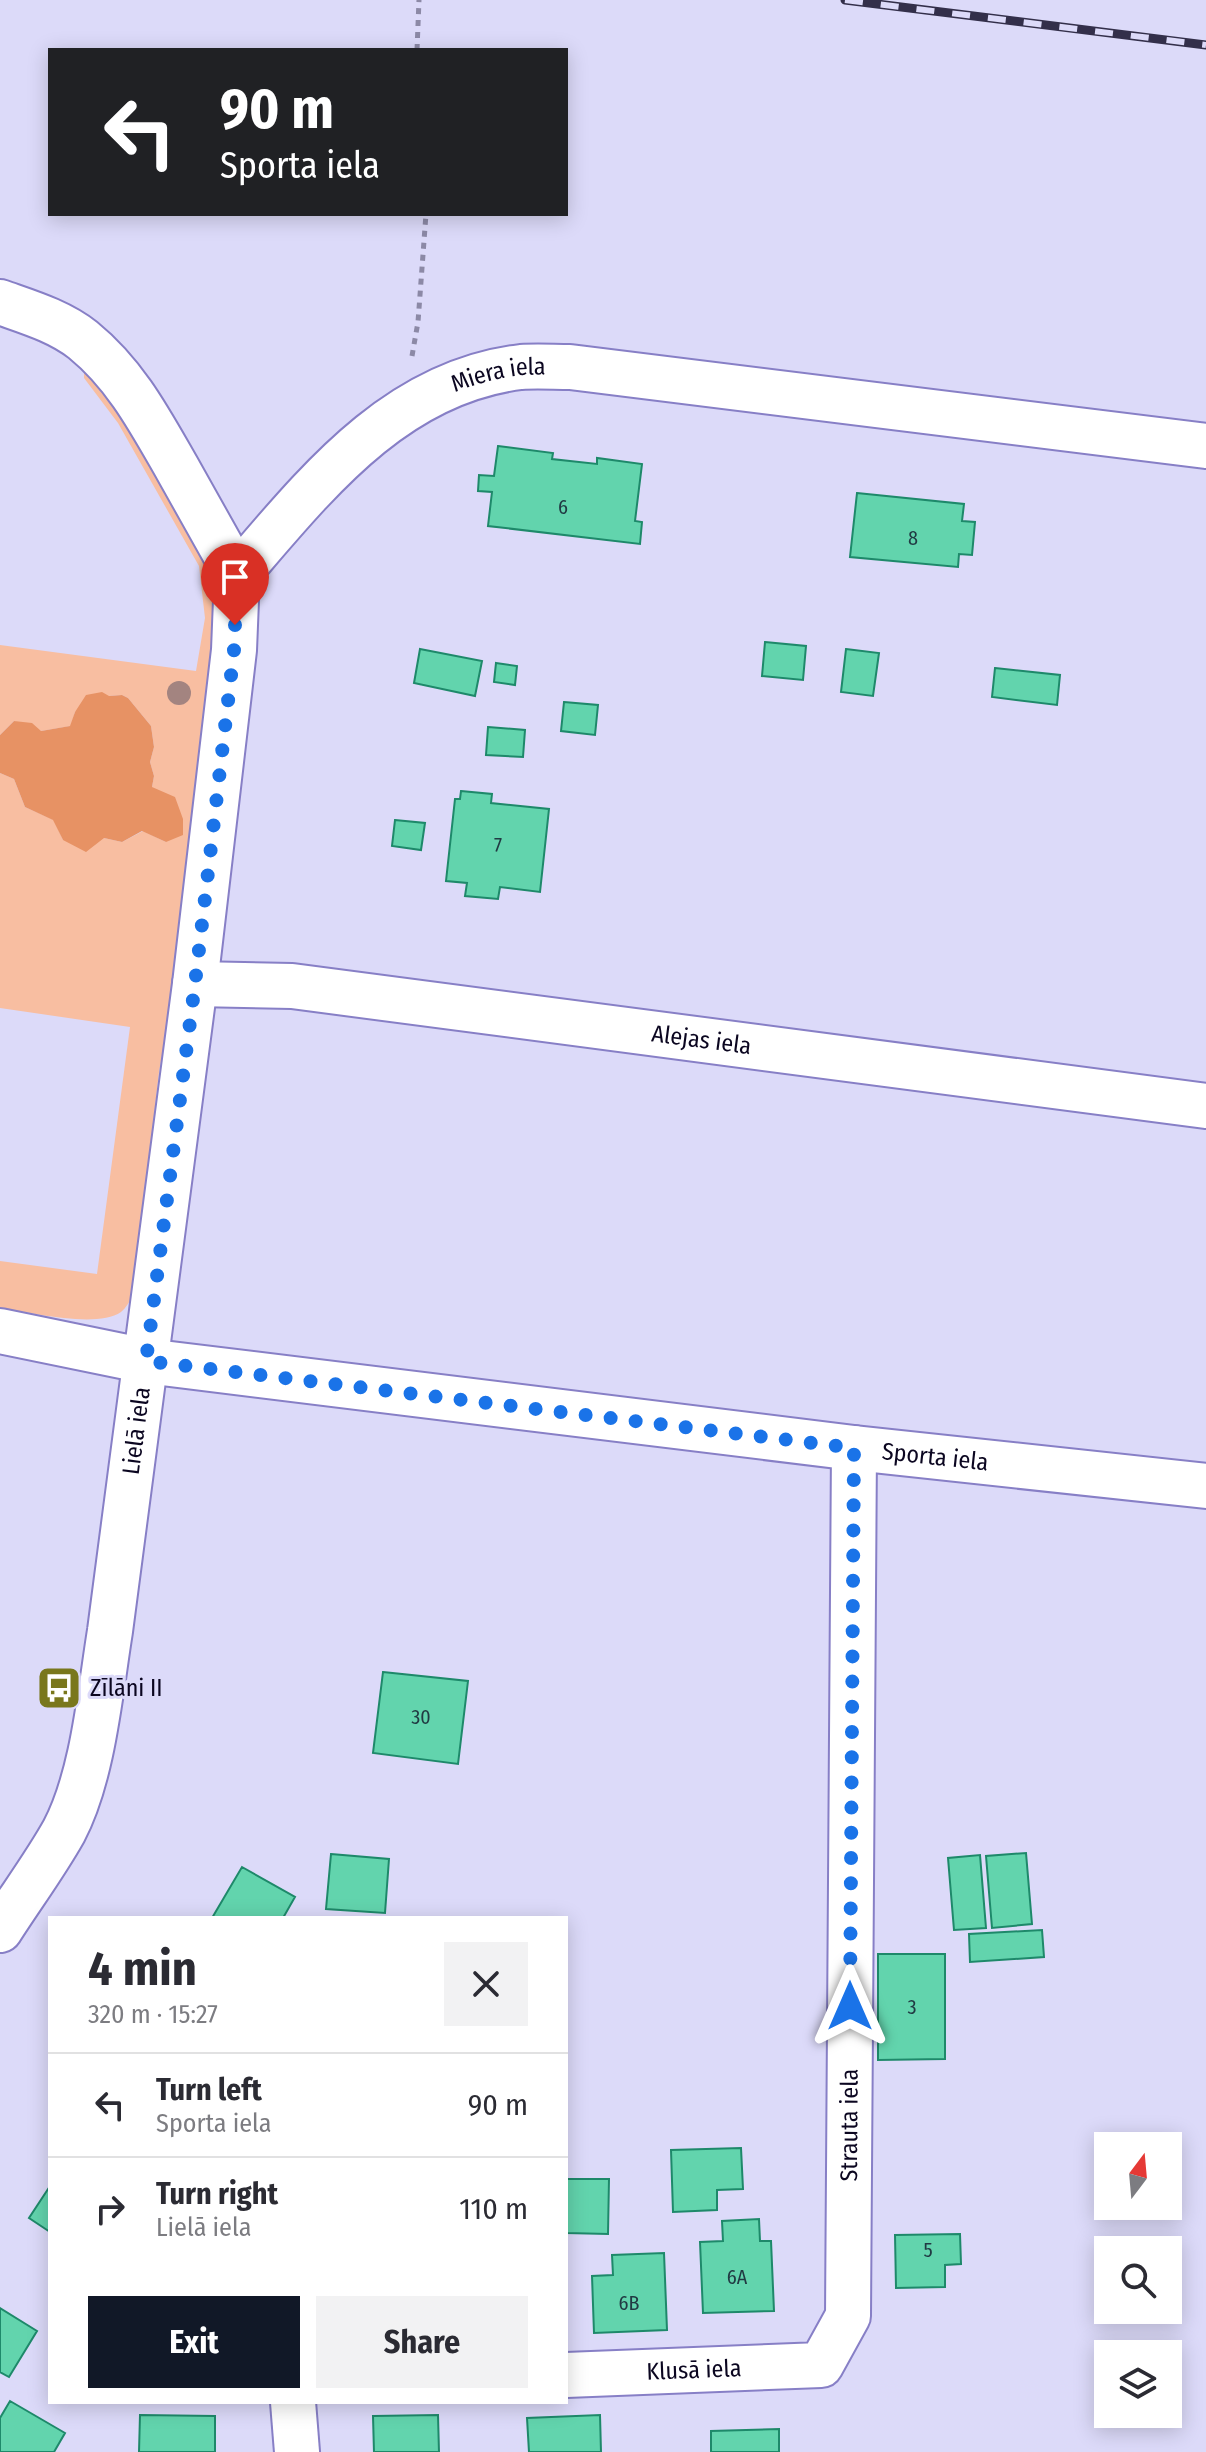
<!DOCTYPE html>
<html lang="en">
<head>
<meta charset="utf-8">
<style>
  body { margin:0; font-family:"Fira Sans Condensed",sans-serif; background:#f2f2f3; color:#2b2b33; height:100vh; display:flex; flex-direction:column; font-size:30px; white-space:nowrap }
  * { box-sizing:border-box; margin:0 }
  p { font-size:26px; color:#7c7c81 }
  .icon { flex:none; width:44px; height:44px; fill:none; stroke:currentColor; stroke-width:2; stroke-linecap:round; stroke-linejoin:round }
  .map { position:relative; flex:1; overflow:hidden }
  .details { position:absolute; left:48px; top:1916px; width:520px; height:488px; display:flex; flex-direction:column; background:#fff; border-radius:0px; box-shadow:0 4px 20px #0003 }
  .details>* { flex:none }
  .hud { position:absolute; left:48px; top:48px; width:520px; height:168px; border-radius:0px; box-shadow:0 4px 20px #0003; background:#202124; color:#fff; overflow:hidden }
  .needle { width:52px; rotate:16deg }
  .buttons { position:absolute; left:1094px; top:2132px; display:grid; gap:16px }
  .buttons a { display:grid; place-items:center; width:88px; height:88px; border-radius:0px; background:#fff; box-shadow:0 4px 20px #0003; font-size:40px }
  .pin { position:absolute; display:grid; place-items:center; width:68px; height:68px; color:#fff; margin:-82px -34px; border-radius:50% 50% 50% 0; rotate:-45deg; box-shadow:0 0 8px #0007 }
  .pin .icon { rotate:45deg }
  .me { position:absolute; width:88px; margin:-44px; rotate:0deg; stroke-linejoin:round; filter:drop-shadow(0 0 6px #0008) }
  .turn { display:flex; align-items:center; gap:28px; height:168px; padding:0 40px; font-size:36px }
  .turn .icon { width:104px; height:104px; stroke-width:2.5 }
  .turn b { display:block; font-size:56px; line-height:68px }
  .round { display:grid; place-items:center; flex:none; width:84px; height:84px; border-radius:0px; background:#f2f2f3 }
  .summary { display:flex; align-items:center; justify-content:space-between; height:136px; padding:0 40px }
  h1 { font-size:48px; font-weight:700; line-height:60px }
  .cta { display:flex; gap:16px; margin-top:auto; padding:16px 40px }
  .cta a { flex:1; height:92px; border-radius:0px; background:#111827; color:#fff; font-size:32px; font-weight:700; line-height:92px; text-align:center }
  .cta a+a { background:#f2f2f3; color:#2b2b33 }
  ul { padding:0; list-style:none }
  li { display:flex; align-items:center; gap:24px; height:104px; padding:0 40px; border-top:2px solid #e1e1e2 }
  li div { flex:1 }
  li b { display:block; font-size:30px }
  li em { font-style:normal }
  .map>svg:first-child { display:block }
</style>
</head>
<body>
<div class="map">
<svg width="1206" height="2452" viewBox="0 0 1206 2452">
  <rect width="100%" height="100%" fill="#dcdaf9"/>
  <path fill="#f8bea1" d="M 84,359 L 105,381 L 202,553 L 215,597 L 218,628 L 170,1010 L 159,1072 L 133,1296 C 129,1302 126,1308 121,1312 C 96,1329 30,1312 0,1308 L 0,1261 L 97,1274 L 130,1027 L 0,1008 L 0,773 L 14,779 L 25,807 L 54,820 L 63,840 L 104,838 L 122,842 L 143,831 L 166,842 L 152,787 L 154,776 L 150,762 L 154,747 L 151,726 L 128,698 L 122,695 L 109,696 L 75,712 L 71,726 L 41,731 L 14,721 L 0,735 L 0,645 L 196,671 L 205,618 L 199,566 L 118,423 L 84,378 Z"/>
  <path fill="#e79264" d="M 102,692 L 109,696 L 122,695 L 128,698 L 151,726 L 154,747 L 150,762 L 154,776 L 152,787 L 175,797 L 183,819 L 183,835 L 166,842 L 142,831 L 122,842 L 104,838 L 86,852 L 63,840 L 53,820 L 25,807 L 14,779 L 0,773 L 0,735 L 14,721 L 32,723 L 41,731 L 70,726 L 75,712 L 86,695 Z"/>
  <path fill="#62d4ad" stroke="#1e896a" stroke-width="2" d="M 498,446 L 553,453 L 552,459 L 597,464 L 597,458 L 642,464 L 635,521 L 642,522 L 640,544 L 488,526 L 492,492 L 478,491 L 479,475 L 494,476 Z
    M 857,493 L 964,504 L 962,521 L 975,522 L 972,555 L 959,554 L 958,567 L 850,557 Z
    M 765,642 L 806,646 L 803,680 L 762,676 Z
    M 420,649 L 482,661 L 475,696 L 414,683 Z
    M 846,649 L 879,653 L 873,696 L 841,692 Z
    M 496,663 L 517,666 L 515,685 L 494,682 Z
    M 995,668 L 1060,675 L 1057,705 L 992,697 Z
    M 564,702 L 598,705 L 595,735 L 561,731 Z
    M 488,727 L 525,730 L 523,757 L 486,755 Z
    M 461,791 L 492,794 L 491,803 L 549,809 L 540,892 L 500,887 L 498,899 L 465,896 L 467,883 L 446,881 L 455,799 L 460,799 Z
    M 395,820 L 425,823 L 421,850 L 392,846 Z
    M 383,1672 L 468,1681 L 458,1764 L 373,1753 Z
    M 1026,1853 L 1032,1924 L 992,1928 L 986,1856 Z
    M 331,1854 L 389,1859 L 385,1913 L 326,1909 Z
    M 980,1855 L 986,1928 L 954,1930 L 948,1858 Z
    M 242,1867 L 295,1897 L 283,1918 L 212,1918 Z
    M 1042,1930 L 1044,1957 L 970,1962 L 969,1934 Z
    M 878,1954 L 945,1954 L 945,2059 L 878,2060 Z
    M 741,2148 L 743,2189 L 717,2190 L 717,2210 L 673,2212 L 671,2150 Z
    M 566,2179 L 609,2179 L 608,2234 L 566,2233 Z
    M 50,2186 L 50,2232 L 29,2218 Z
    M 759,2219 L 760,2241 L 771,2241 L 774,2311 L 703,2313 L 700,2242 L 723,2241 L 722,2221 Z
    M 960,2234 L 961,2264 L 945,2265 L 945,2287 L 896,2288 L 895,2235 Z
    M 664,2253 L 667,2330 L 594,2333 L 592,2276 L 613,2275 L 612,2255 Z
    M 0,2308 L 37,2331 L 9,2377 L 0,2372 Z
    M 10,2401 L 65,2433 L 54,2452 L 0,2452 L 0,2418 Z
    M 140,2415 L 215,2416 L 215,2452 L 139,2452 Z
    M 438,2415 L 439,2452 L 374,2452 L 373,2416 Z
    M 600,2415 L 601,2452 L 529,2452 L 527,2418 Z
    M 779,2429 L 779,2452 L 711,2452 L 711,2431 Z"/>
  <g fill="none" stroke-linecap="round" stroke-linejoin="round">
    <g stroke="#877fc6" stroke-width="48">
      <g id="minor">
        <path id="s1" d="M 0,302 C 28,312 59,321 83,340 C 126,375 150,421 177,468 C 197,504 217,540 237,575 C 314,486 394,382 521,367 C 537,366 554,367 570,367 L 1206,446"/>
        <path id="s2" d="M 195,984 L 292,986 L 1206,1106"/>
        <path id="s3" d="M 0,1331 L 146,1361 L 854,1448 L 1206,1486"/>
        <path id="s4" d="M 0,1930 C 21,1897 45,1865 64,1831 C 93,1776 100,1693 110,1631 L 195,984 L 234,650 L 237,575"/>
        <path id="s5" d="M 566,2375 L 821,2365 L 848,2316 L 854,1448"/>
        <path d="M 293,2402 L 297,2452"/>
      </g>
    </g>
    <path stroke="#8c89a6" stroke-width="5" stroke-dasharray="6 6" stroke-linecap="butt" d="M 417,50 L 419,0
      M 412,356 L 418,322 L 426,214"/>
    <use href="#minor" stroke="#fff" stroke-width="44"/>
    <g stroke="#332f4a" stroke-width="9">
      <path id="rail" d="M 845,0 L 1206,45"/>
    </g>
    <use href="#rail" stroke="#dcdaf9" stroke-width="6" stroke-dasharray="18" stroke-linecap="butt"/>
  </g>
  <circle fill="#a38480" cx="179" cy="693" r="12"/>
  <g fill="none" stroke-linecap="round" stroke-linejoin="round">
    <path stroke="#1a73e8" stroke-width="14" stroke-dasharray="0 25.2" d="M 235,625 L 234,650 L 195,984 L 146,1361 L 854,1448 L 850,2006"/>
  </g>
  <defs>
    <g id="bus-square" transform="scale(2.3)"><rect x="-9" y="-9" width="18" height="18" rx="4" fill="#79771c" stroke="#dcdaf9"/><path d="M-5-6H5V4H4V6H2V4H-2V6H-4V4H-5ZM-3.5-4V0h7V-4ZM-3.5 1.2v1.5H-2V1.2ZM2 1.2v1.5H3.5V1.2Z" fill="#fff"/></g>
  </defs>
  <g fill-rule="evenodd">
    <use href="#bus-square" x="59" y="1688"/>
  </g>
  <g text-anchor="middle" dominant-baseline="central" stroke-width="6" stroke-linejoin="round" paint-order="stroke">
    <g font-size="20" fill="#213a43">
      <text x="563" y="507">6</text>
      <text x="913" y="538">8</text>
      <text x="498" y="845">7</text>
      <text x="421" y="1717">30</text>
      <text x="912" y="2007">3</text>
      <text x="928" y="2250">5</text>
      <text x="737" y="2277">6A</text>
      <text x="629" y="2303">6B</text>
    </g>
    <g font-size="24" fill="#0b0620" stroke="#dcdaf9">
      <text stroke="none"><textPath href="#s1" startOffset="712">Miera iela</textPath></text>
      <text stroke="none"><textPath href="#s2" startOffset="510">Alejas iela</textPath></text>
      <text stroke="none"><textPath href="#s4" startOffset="526">Lielā iela</textPath></text>
      <text stroke="none"><textPath href="#s3" startOffset="944">Sporta iela</textPath></text>
      <text stroke="none"><textPath href="#s5" startOffset="502">Strauta iela</textPath></text>
      <text stroke="none"><textPath href="#s5" startOffset="128">Klusā iela</textPath></text>
    </g>
    <g font-size="24" fill="#0b0620" stroke="#dcdaf9" text-anchor="start">
      <text x="90" y="1688">Zīlāni II</text>
    </g>
  </g>
</svg>
<div class="buttons">
<a><svg class="needle" viewBox="-14 -14 28 28"><path d="M0-13l5 13h-10z" fill="#e53935"/><path d="M0 13l5-13h-10z" fill="#7c7c81"/></svg></a>
<a><svg class="icon" aria-label="search" viewBox="0 0 24 24"><circle cx="10" cy="10" r="6"/><path d="M15 15l6 6"/></svg></a>
<a><svg class="icon" aria-label="layers" viewBox="0 0 24 24"><path d="M12 4l9 5-9 5-9-5zM3 14l9 5 9-5"/></svg></a>
</div>
<div class="pin" style="left:235px;top:625px;background:#d93025"><svg class="icon" aria-label="arrive" viewBox="0 0 24 24"><path d="M6 21V4h12l-3 4 3 4H6"/></svg></div>
<svg class="me" style="left:850px;top:2006px" viewBox="-20 -20 40 40"><path d="M0-17L14 15 0 8-14 15z" fill="#1a73e8" stroke="#fff" stroke-width="4"/></svg>
<div class="hud">
<div class="turn"><svg class="icon" aria-label="left" viewBox="0 0 24 24"><path d="M17 20v-9H6M10 6l-5 5 5 5"/></svg><div><b>90 m</b>Sporta iela</div></div>
</div>
<section class="details">
<div class="summary"><div><h1>4 min</h1><p>320 m · 15:27</p></div><a class="round"><svg class="icon" aria-label="close" viewBox="0 0 24 24"><path d="M6 6l12 12M18 6L6 18"/></svg></a></div>
<ul>
<li><svg class="icon" aria-label="left" viewBox="0 0 24 24"><path d="M17 20v-9H6M10 6l-5 5 5 5"/></svg><div><b>Turn left</b><p>Sporta iela</p></div><em>90 m</em></li>
<li><svg class="icon" aria-label="right" viewBox="0 0 24 24"><path d="M7 20v-9h11M14 6l5 5-5 5"/></svg><div><b>Turn right</b><p>Lielā iela</p></div><em>110 m</em></li>
</ul>
<div class="cta"><a>Exit</a><a>Share</a></div>
</section>
</div>
</body>
</html>
